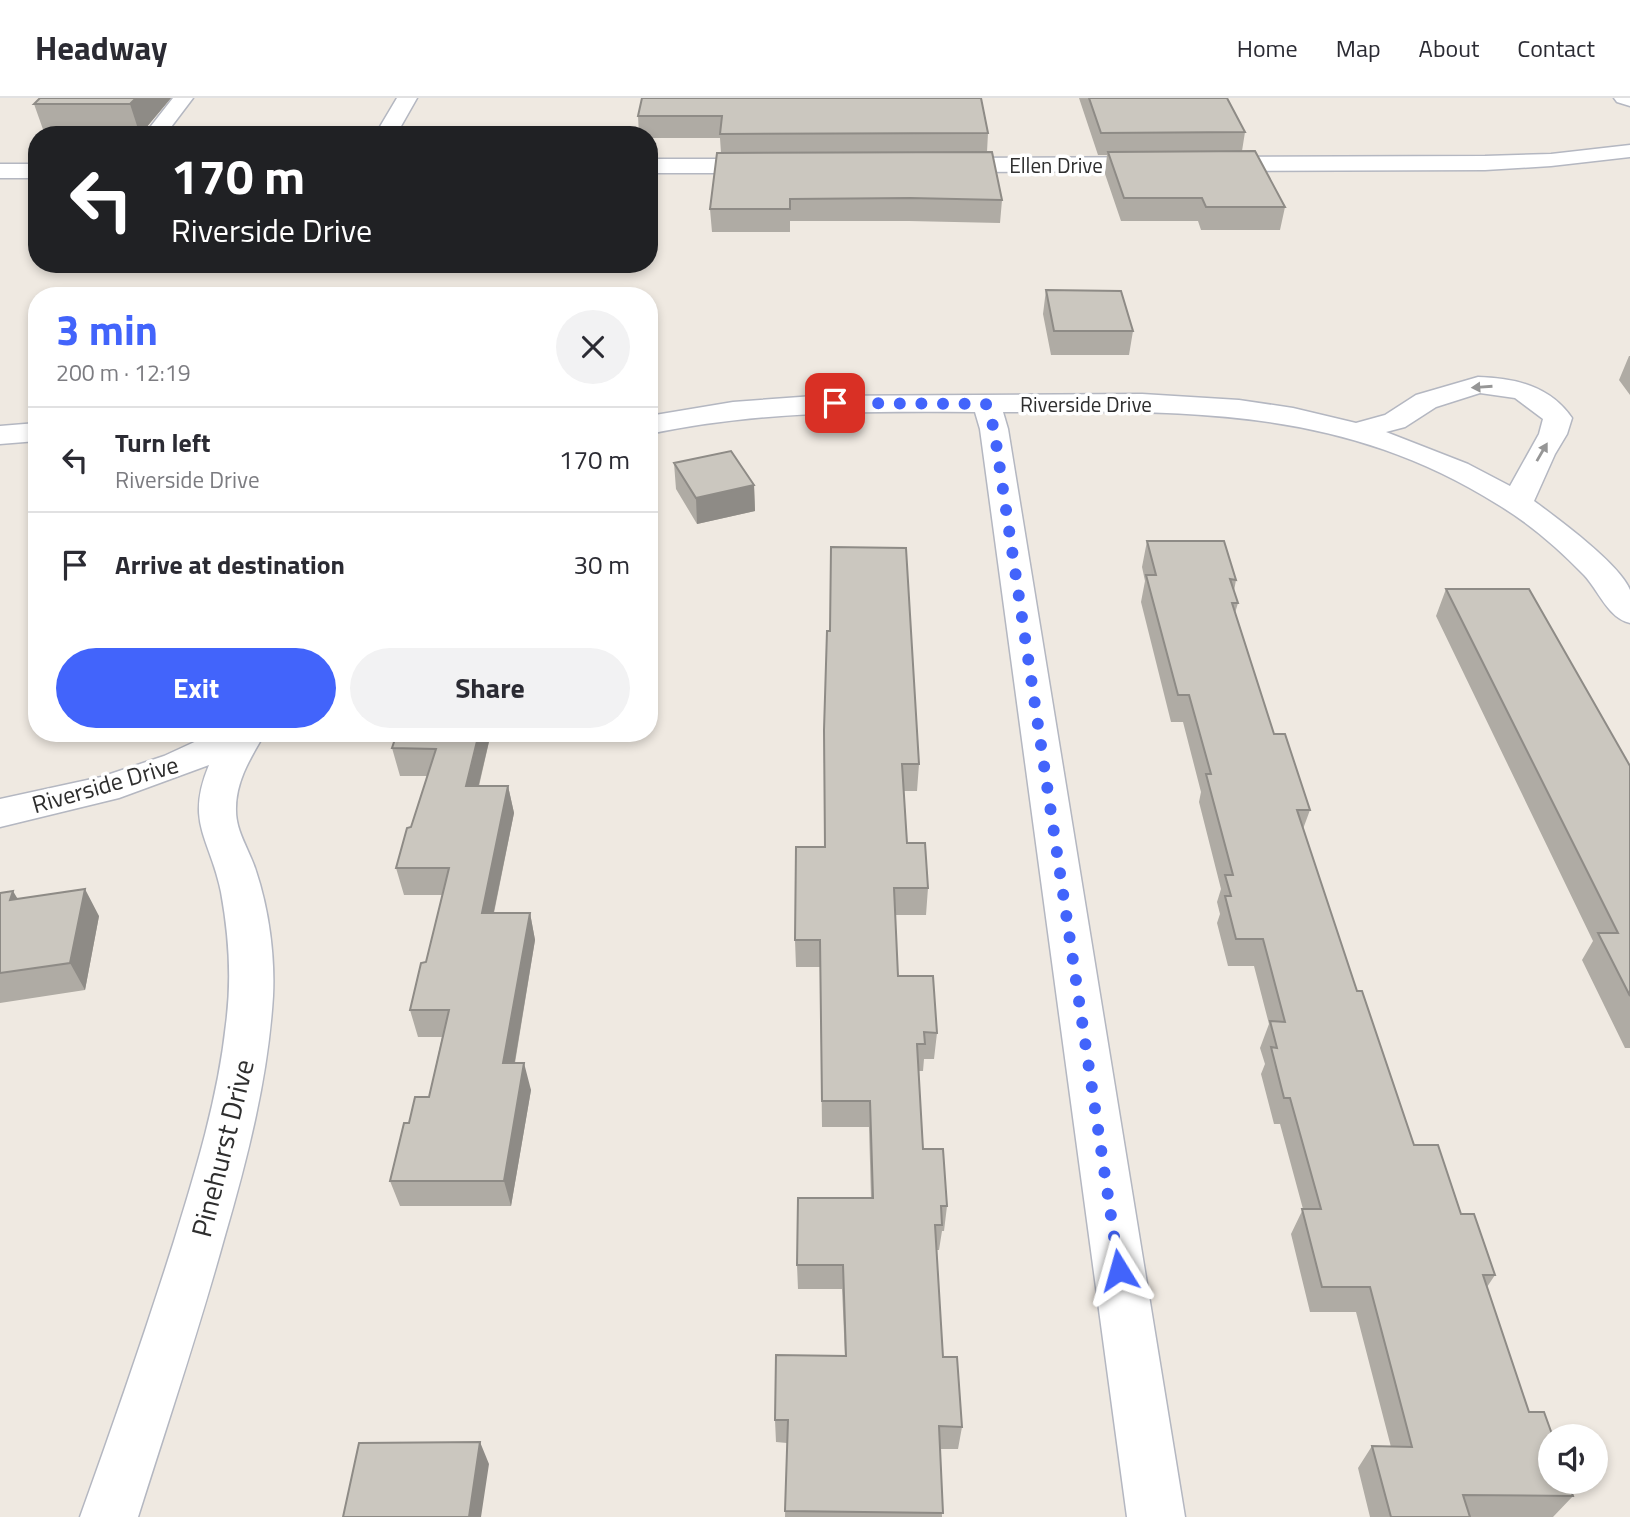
<!DOCTYPE html>
<html lang="en">
<head>
<meta charset="utf-8">
<style>
  body { margin:0; font-family:"Titillium Web",sans-serif; background:#f2f2f3; color:#2b2b33; height:100vh; display:flex; flex-direction:column; font-size:26px; white-space:nowrap }
  * { box-sizing:border-box; margin:0 }
  p { font-size:23px; color:#7c7c81 }
  .icon { flex:none; width:38px; height:38px; fill:none; stroke:currentColor; stroke-width:2; stroke-linecap:round; stroke-linejoin:round }
  .map { position:relative; flex:1; overflow:hidden }
  .sheet { position:absolute; left:28px; top:189px; width:630px; height:455px; display:flex; flex-direction:column; background:#fff; border-radius:28px; box-shadow:0 4px 10px #0003 }
  .sheet>* { flex:none }
  .banner { position:absolute; left:28px; top:28px; width:630px; height:147px; border-radius:28px; box-shadow:0 4px 10px #0003; background:#202124; color:#fff; overflow:hidden }
  .controls { position:absolute; left:1538px; top:1326px; display:grid; gap:14px }
  .controls a { display:grid; place-items:center; width:70px; height:70px; border-radius:50%; background:#fff; box-shadow:0 4px 10px #0003; font-size:35px }
  .pin { position:absolute; display:grid; place-items:center; width:60px; height:60px; color:#fff; margin:-30px; border-radius:14px; box-shadow:0 4px 10px #0006 }
  .me { position:absolute; width:77px; margin:-38px; rotate:352deg; stroke-linejoin:round; filter:drop-shadow(0 0 5px #0008) }
  .turn { display:flex; align-items:center; gap:24px; height:147px; padding:0 28px; font-size:32px }
  .turn .icon { width:91px; height:91px; stroke-width:2.5 }
  .turn b { display:block; font-size:49px; line-height:60px }
  .round { display:grid; place-items:center; flex:none; width:74px; height:74px; border-radius:37px; background:#f2f2f3 }
  .head { display:flex; align-items:center; justify-content:space-between; height:119px; padding:0 28px }
  h1 { font-size:42px; font-weight:700; line-height:52px; color:#4264fb }
  .button { display:flex; gap:14px; margin-top:auto; padding:14px 28px }
  .button a { flex:1; height:80px; border-radius:42px; background:#4264fb; color:#fff; font-size:28px; font-weight:700; line-height:80px; text-align:center }
  .button a+a { background:#f2f2f3; color:#2b2b33 }
  ul { padding:0; list-style:none }
  li { display:flex; align-items:center; gap:21px; height:105px; padding:0 28px; border-top:2px solid #e1e1e2 }
  li div { flex:1 }
  li b { display:block; font-size:26px }
  li em { font-style:normal }
  header { display:flex; align-items:center; gap:42px; box-sizing:border-box; height:98px; padding:0 35px; background:#fff; border-bottom:2px solid #e1e1e2 }
  header strong { font-size:33px }
  nav { display:flex; gap:38px; margin-inline-start:auto; font-size:24px }
  .map>svg:first-child { display:block }
</style>
</head>
<body>
<header>
<strong>Headway</strong>
<nav><a>Home</a><a>Map</a><a>About</a><a>Contact</a></nav>
</header>
<div class="map">
<svg width="1630" height="1419" viewBox="0 0 1630 1419">
  <rect width="100%" height="100%" fill="#efe9e1"/>
  <g fill="none" stroke-linecap="round" stroke-linejoin="round">
    <g stroke="#b4b7c1" stroke-width="3">
      <path id="minor" d="M 173,0 L 193,0 L 165,37 L 144,37 Z
        M 397,0 L 417,0 L 396,37 L 375,37 Z
        M 1614,0 L 1630,0 L 1630,8 L 1617,4 Z
        M 1630,47 L 1630,59 L 1551,68 L 1485,72 L 942,74 L 934,72 L 931,67 L 934,62 L 942,60 L 1485,58 L 1551,56 Z
        M 649,61 L 770,61 L 778,63 L 781,68 L 778,73 L 770,75 L 649,75 Z
        M 0,66 L 37,66 L 37,80 L 0,80 Z
        M 1478,279 C 1515,280 1550,288 1572,320 L 1567,336 L 1555,356 L 1534,403 C 1557,420 1620,466 1630,492 C 1630,501 1630,516 1630,525 C 1608,520 1599,493 1584,477 C 1558,450 1529,425 1497,406 C 1339,307 1181,313 1003,314 L 1008,331 L 1185,1419 L 1127,1419 L 980,331 L 975,314 C 865,313 757,313 649,336 L 649,318 L 733,304 L 814,298 L 1142,296 L 1239,302 L 1293,310 L 1356,325 L 1385,317 L 1416,297 ZM 1480,295 L 1515,300 L 1543,321 L 1539,336 L 1510,388 L 1468,366 L 1386,334 L 1405,329 L 1436,309 Z
        M 37,325 L 37,343 L 0,346 L 0,328 Z
        M 214,635 L 265,635 C 251,659 235,684 236,713 C 236,734 250,753 256,773 C 269,812 275,858 273,898 C 268,981 247,1062 224,1141 C 198,1235 167,1327 138,1419 L 80,1419 C 113,1327 145,1235 174,1143 C 196,1072 218,1000 226,926 C 232,881 229,838 221,794 C 210,740 185,725 209,667 L 119,700 L 0,729 L 0,701 L 101,679 L 164,658 Z"/>
    </g>
    <use href="#minor" fill="#fff" fill-rule="evenodd"/>
  </g>
  <path fill="#afaba4" d="M 40,0 L 171,0 L 140,37 L 45,37 L 34,6 Z
    M 642,0 L 988,35 L 987,54 L 1002,102 L 1000,125 L 909,123 L 790,123 L 790,134 L 712,134 L 710,111 L 721,55 L 720,40 L 649,40 L 649,37 L 639,37 L 638,18 Z
    M 1079,0 L 1227,0 L 1245,34 L 1242,53 L 1285,109 L 1280,132 L 1201,132 L 1198,123 L 1121,123 L 1105,76 L 1107,57 L 1098,57 Z
    M 1046,192 L 1133,233 L 1129,257 L 1051,257 L 1043,216 Z
    M 1629,258 L 1630,258 L 1630,297 L 1619,282 Z
    M 674,365 L 754,387 L 755,413 L 697,426 L 676,391 Z
    M 1147,443 L 1236,482 L 1234,493 L 1238,505 L 1235,515 L 1274,636 L 1310,712 L 1303,731 L 1357,893 L 1414,1047 L 1461,1116 L 1495,1177 L 1487,1189 L 1529,1314 L 1573,1398 L 1553,1419 L 1370,1419 L 1358,1370 L 1372,1348 L 1391,1349 L 1356,1214 L 1310,1214 L 1291,1136 L 1303,1111 L 1280,1026 L 1274,1026 L 1261,976 L 1265,966 L 1260,950 L 1269,926 L 1254,868 L 1228,868 L 1217,825 L 1220,816 L 1217,804 L 1221,791 L 1199,704 L 1201,694 L 1183,624 L 1171,624 L 1141,504 L 1145,483 L 1142,469 Z
    M 1446,491 L 1630,668 L 1630,950 L 1625,950 L 1582,862 L 1593,843 L 1436,518 Z
    M 824,632 L 919,666 L 917,693 L 904,693 L 907,745 L 928,790 L 926,817 L 895,817 L 898,878 L 937,935 L 934,961 L 924,961 L 923,973 L 918,973 L 923,1051 L 947,1108 L 944,1133 L 942,1133 L 939,1152 L 936,1152 L 943,1259 L 962,1329 L 958,1351 L 940,1351 L 942,1419 L 785,1419 L 787,1345 L 776,1344 L 775,1322 L 845,1258 L 842,1191 L 798,1191 L 797,1167 L 871,1100 L 869,1029 L 822,1029 L 820,869 L 796,869 L 795,842 L 825,749 Z
    M 491,635 L 479,688 L 508,688 L 514,715 L 494,815 L 530,815 L 535,842 L 515,965 L 531,992 L 511,1108 L 400,1108 L 390,1083 L 409,1025 L 429,999 L 442,939 L 418,939 L 410,912 L 426,864 L 442,797 L 404,797 L 396,770 L 411,729 L 428,678 L 400,678 L 392,650 Z
    M 0,795 L 18,800 L 99,818 L 85,892 L 0,905 Z"/>
  <path fill="#8e8b86" d="M 136,0 L 171,0 L 140,37 L 130,6 Z
    M 754,387 L 755,413 L 697,426 L 696,400 Z
    M 479,635 L 491,635 L 472,715 L 466,688 Z
    M 508,688 L 514,715 L 488,842 L 482,815 Z
    M 85,791 L 99,818 L 85,892 L 70,865 Z
    M 13,793 L 29,820 L 10,802 Z
    M 530,815 L 535,842 L 510,992 L 503,965 Z
    M 524,965 L 531,992 L 511,1108 L 504,1083 Z
    M 480,1344 L 489,1366 L 481,1419 L 469,1419 Z"/>
  <path fill="#cbc7bf" stroke="#8e8b86" stroke-width="2" d="M 40,0 L 136,0 L 130,6 L 34,6 Z
    M 642,0 L 981,0 L 988,35 L 720,36 L 722,18 L 638,18 Z
    M 1089,0 L 1227,0 L 1245,34 L 1101,35 Z
    M 1255,53 L 1285,109 L 1206,109 L 1202,100 L 1124,100 L 1108,54 Z
    M 992,54 L 1002,102 L 910,100 L 790,101 L 790,111 L 710,111 L 717,55 Z
    M 1046,192 L 1121,193 L 1133,233 L 1054,233 Z
    M 731,353 L 754,387 L 696,400 L 674,365 Z
    M 1147,443 L 1224,443 L 1236,482 L 1230,481 L 1238,505 L 1232,505 L 1274,636 L 1285,636 L 1310,712 L 1297,712 L 1357,893 L 1362,893 L 1414,1047 L 1438,1047 L 1461,1116 L 1474,1116 L 1495,1177 L 1483,1177 L 1529,1314 L 1544,1314 L 1553,1339 L 1550,1339 L 1550,1384 L 1568,1384 L 1573,1398 L 1463,1397 L 1470,1419 L 1391,1419 L 1372,1348 L 1412,1349 L 1370,1189 L 1322,1189 L 1302,1111 L 1321,1111 L 1290,1000 L 1284,1000 L 1271,949 L 1277,950 L 1270,923 L 1285,924 L 1263,841 L 1236,841 L 1225,798 L 1231,798 L 1225,777 L 1233,777 L 1206,676 L 1211,676 L 1189,597 L 1178,597 L 1146,477 L 1156,477 Z
    M 831,449 L 906,450 L 919,666 L 902,666 L 907,745 L 925,745 L 928,790 L 894,790 L 898,878 L 933,878 L 937,935 L 924,934 L 925,946 L 917,946 L 923,1051 L 943,1051 L 947,1108 L 941,1108 L 942,1127 L 935,1127 L 943,1259 L 957,1259 L 962,1329 L 939,1328 L 943,1415 L 785,1413 L 788,1322 L 775,1322 L 776,1257 L 846,1258 L 843,1167 L 797,1167 L 798,1100 L 873,1100 L 870,1003 L 822,1003 L 820,842 L 795,842 L 796,749 L 825,749 L 824,632 L 827,533 L 830,533 Z
    M 1446,491 L 1529,491 L 1630,668 L 1630,898 L 1598,835 L 1618,835 Z
    M 397,635 L 479,635 L 466,688 L 508,688 L 482,815 L 530,815 L 503,965 L 524,965 L 504,1083 L 390,1083 L 404,1025 L 409,1025 L 415,999 L 429,999 L 449,912 L 410,912 L 421,865 L 426,864 L 449,770 L 396,770 L 407,730 L 411,729 L 436,651 L 392,650 Z
    M 85,791 L 70,865 L 0,875 L 0,795 L 13,793 L 10,802 Z
    M 480,1344 L 469,1419 L 343,1419 L 359,1345 Z"/>
  <defs><path id="oneway-solid" d="M-6-.8H1V-3.2L6.5 0L1 3.2V.8H-6Z" transform="scale(1.75)"/></defs>
  <g fill="#969696">
    <use href="#oneway-solid" transform="translate(1482 289) rotate(176)"/>
    <use href="#oneway-solid" transform="translate(1542 354) rotate(-60)"/>
  </g>
  <g fill="none" stroke-linecap="round" stroke-linejoin="round">
    <path stroke="#4264fb" stroke-width="12" stroke-dasharray="0 21.6" d="M 835,305 L 986,306 L 994,331 L 1119,1172"/>
  </g>
  <g text-anchor="middle" dominant-baseline="central" stroke-width="7" stroke-linejoin="round" paint-order="stroke">
    <g font-size="21" fill="#2e2e2e" stroke="#fff">
      <text x="1056" y="67">Ellen Drive</text>
      <text x="1086" y="306">Riverside Drive</text>
    </g>
    <g font-size="24" fill="#2e2e2e" stroke="#fff">
      <text transform="translate(105 686) rotate(-16)">Riverside Drive</text>
    </g>
    <g font-size="28" fill="#2e2e2e" stroke="#fff">
      <text transform="translate(222 1050) rotate(-76)">Pinehurst Drive</text>
    </g>
  </g>
</svg>
<div class="controls">
<a><svg class="icon" aria-label="sound" viewBox="0 0 24 24"><path d="M4 9h4l5-4v14l-5-4H4zM17 9q2 3 0 6"/></svg></a>
</div>
<div class="pin" style="left:835px;top:305px;background:#d93025"><svg class="icon" aria-label="arrive" viewBox="0 0 24 24"><path d="M6 21V4h12l-3 4 3 4H6"/></svg></div>
<svg class="me" style="left:1119px;top:1172px" viewBox="-20 -20 40 40"><path d="M0-17L14 15 0 8-14 15z" fill="#4264fb" stroke="#fff" stroke-width="4"/></svg>
<div class="banner">
<div class="turn"><svg class="icon" aria-label="left" viewBox="0 0 24 24"><path d="M17 20v-9H6M10 6l-5 5 5 5"/></svg><div><b>170 m</b>Riverside Drive</div></div>
</div>
<section class="sheet">
<div class="head"><div><h1>3 min</h1><p>200 m · 12:19</p></div><a class="round"><svg class="icon" aria-label="close" viewBox="0 0 24 24"><path d="M6 6l12 12M18 6L6 18"/></svg></a></div>
<ul>
<li><svg class="icon" aria-label="left" viewBox="0 0 24 24"><path d="M17 20v-9H6M10 6l-5 5 5 5"/></svg><div><b>Turn left</b><p>Riverside Drive</p></div><em>170 m</em></li>
<li><svg class="icon" aria-label="arrive" viewBox="0 0 24 24"><path d="M6 21V4h12l-3 4 3 4H6"/></svg><div><b>Arrive at destination</b></div><em>30 m</em></li>
</ul>
<div class="button"><a>Exit</a><a>Share</a></div>
</section>
</div>
</body>
</html>
